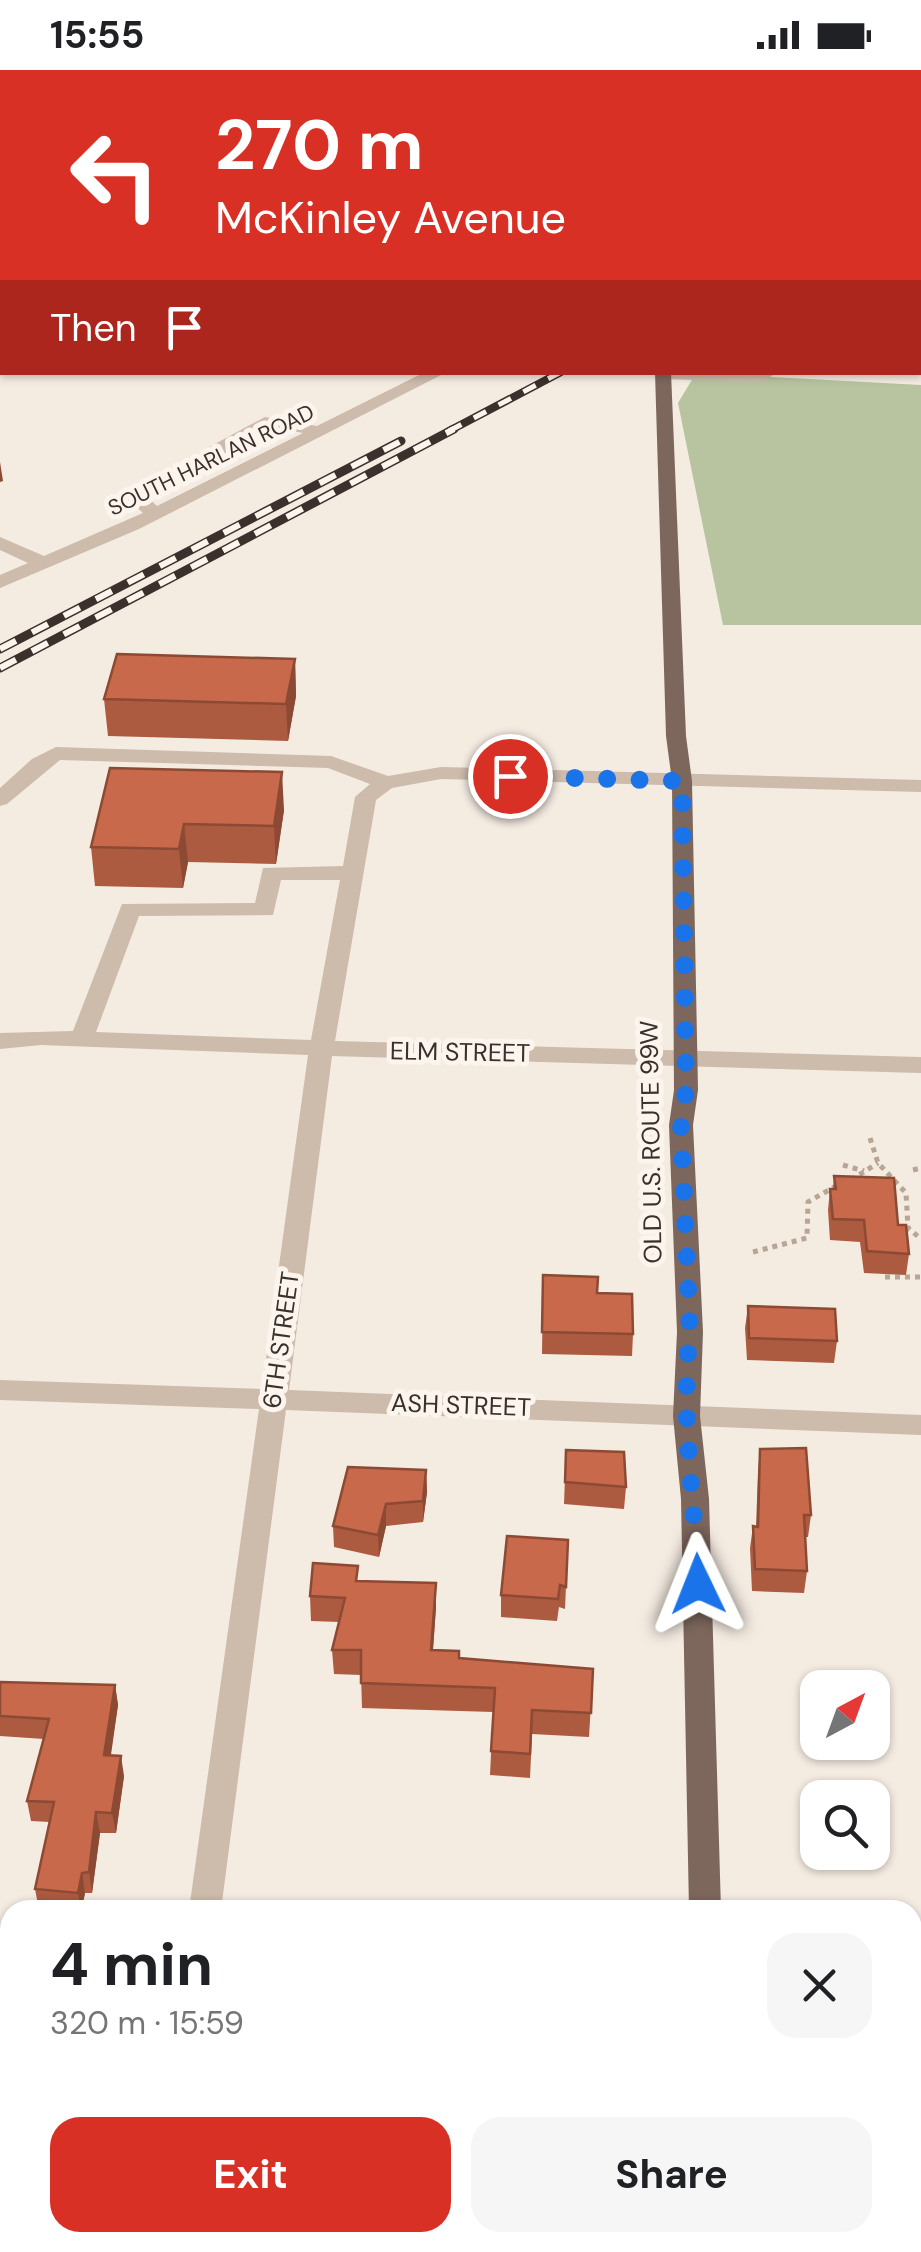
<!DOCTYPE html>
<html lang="en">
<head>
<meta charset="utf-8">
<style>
  body { margin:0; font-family:"DM Sans",sans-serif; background:#f6f6f6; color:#202124; height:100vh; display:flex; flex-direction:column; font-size:38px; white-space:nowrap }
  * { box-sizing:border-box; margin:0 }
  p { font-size:32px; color:#757577 }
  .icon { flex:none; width:55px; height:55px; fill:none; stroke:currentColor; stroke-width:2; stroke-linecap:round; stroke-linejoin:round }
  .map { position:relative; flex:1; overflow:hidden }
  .details { position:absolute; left:0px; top:1830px; width:922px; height:352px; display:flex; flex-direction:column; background:#fff; border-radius:30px 30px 0 0; box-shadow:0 2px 8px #0004 }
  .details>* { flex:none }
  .guide { position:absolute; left:0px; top:0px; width:922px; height:305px; box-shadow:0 2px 8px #0004; background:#d93025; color:#fff; overflow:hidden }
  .needle { width:65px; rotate:41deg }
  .controls { position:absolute; left:800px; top:1600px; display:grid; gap:20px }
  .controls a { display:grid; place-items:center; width:90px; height:90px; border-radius:20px; background:#fff; box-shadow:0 2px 8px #0004; font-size:50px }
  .pin { position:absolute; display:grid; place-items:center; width:85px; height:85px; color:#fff; margin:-42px; border:5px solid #fff; border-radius:50%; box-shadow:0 2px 10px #0007 }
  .me { position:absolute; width:110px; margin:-55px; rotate:358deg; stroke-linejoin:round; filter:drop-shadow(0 0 8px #0008) }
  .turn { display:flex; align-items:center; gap:35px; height:210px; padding:0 50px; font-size:45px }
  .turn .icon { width:130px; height:130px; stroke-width:2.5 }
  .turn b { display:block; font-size:70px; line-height:85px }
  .then { display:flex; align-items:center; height:95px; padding:0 50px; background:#0003; gap:20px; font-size:38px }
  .round { display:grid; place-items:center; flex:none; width:105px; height:105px; border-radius:30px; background:#f6f6f6 }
  .headline { display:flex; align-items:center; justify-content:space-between; height:170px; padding:0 50px }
  h1 { font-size:60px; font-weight:700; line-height:75px }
  .action { display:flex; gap:20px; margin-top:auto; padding:20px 50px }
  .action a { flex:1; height:115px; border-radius:30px; background:#d93025; color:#fff; font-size:40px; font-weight:700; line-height:115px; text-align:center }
  .action a+a { background:#f6f6f6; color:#202124 }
  .status { display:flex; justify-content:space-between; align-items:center; height:70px; padding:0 50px; background:#fff; direction:ltr }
  .status svg { height:28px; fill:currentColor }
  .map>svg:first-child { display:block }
</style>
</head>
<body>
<div class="status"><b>15:55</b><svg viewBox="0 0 49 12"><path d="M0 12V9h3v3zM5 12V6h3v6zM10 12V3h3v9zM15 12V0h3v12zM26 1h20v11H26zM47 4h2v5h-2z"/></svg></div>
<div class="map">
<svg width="921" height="2182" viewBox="0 0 921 2182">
  <rect width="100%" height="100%" fill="#f4ebe1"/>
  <path fill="#b8c4a0" d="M 0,0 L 511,0 L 2,2 L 0,208 Z
    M 696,303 L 921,315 L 921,555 L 723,555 L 678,333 Z"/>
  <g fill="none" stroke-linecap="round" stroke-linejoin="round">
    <path stroke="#b9a596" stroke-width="5" stroke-dasharray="5 5" stroke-linecap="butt" d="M 870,1068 L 878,1093 L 906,1123 L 908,1158 L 921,1169
      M 843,1095 L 864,1101
      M 913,1100 L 921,1098
      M 851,1110 L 878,1093
      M 753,1182 L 807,1168 L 808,1132 L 836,1116
      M 885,1207 L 921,1207"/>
    <path fill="#cdbbac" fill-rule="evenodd" d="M 790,0 L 811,0 L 813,2 L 792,2 Z
      M 921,213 L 921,223 L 920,224 L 920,214 Z
      M 425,302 L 447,302 L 139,459 L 0,518 L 0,505 L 28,493 L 0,480 L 0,467 L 44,486 L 143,443 L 128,429 L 128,421 L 265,347 L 317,356 ZM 273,357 L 303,363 L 157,436 L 146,426 Z
      M 656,302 L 778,302 L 762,312 L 663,309 Z
      M 56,677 L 331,686 L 388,706 L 441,697 L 921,710 L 921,722 L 441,709 L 392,718 L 376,730 L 335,971 L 921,987 L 921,1003 L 332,986 L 289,1320 L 921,1345 L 921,1365 L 286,1340 L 221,1840 L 189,1840 L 259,1339 L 0,1330 L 0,1310 L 262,1319 L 308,985 L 41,975 L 0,979 L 0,963 L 73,961 L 122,834 L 255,833 L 263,798 L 343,796 L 355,727 L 370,714 L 328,698 L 60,690 L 7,734 L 0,736 L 0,718 L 32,689 ZM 281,810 L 340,810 L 311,970 L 96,962 L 139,846 L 273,845 Z
      M 142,2172 L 178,2172 L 176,2182 L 140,2182 Z"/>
    <path fill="#7d675c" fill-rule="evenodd" d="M 578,0 L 622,0 L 624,2 L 577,2 Z
      M 2,230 L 2,240 L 0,241 L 0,231 Z
      M 655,302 L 671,302 L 686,666 L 692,711 L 698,1020 L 693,1055 L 703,1262 L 700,1346 L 709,1429 L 721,1840 L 689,1840 L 681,1429 L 673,1346 L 677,1262 L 669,1055 L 674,1020 L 672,711 L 666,666 Z
      M 693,2172 L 729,2172 L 730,2182 L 694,2182 Z"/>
    <g stroke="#3b302b" stroke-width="8">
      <path id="rail-far1" d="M 449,361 L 561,302"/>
    </g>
    <g stroke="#3b302b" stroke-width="9">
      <path id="rail" d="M 0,579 L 401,371
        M 0,598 L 454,359"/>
    </g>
    <use href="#rail-far1" stroke="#fbf5ee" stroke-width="5" stroke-dasharray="14" stroke-linecap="butt"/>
    <use href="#rail" stroke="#fbf5ee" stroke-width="6" stroke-dasharray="18" stroke-linecap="butt"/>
  </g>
  <path fill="#ac5a40" d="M 295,589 L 296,626 L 288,671 L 108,666 L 104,629 Z
    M 110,698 L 284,740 L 276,794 L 188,792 L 183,818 L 95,816 L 91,777 Z
    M 834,1106 L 898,1155 L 909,1184 L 906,1205 L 864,1203 L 860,1172 L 830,1170 L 828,1140 L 830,1119 L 833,1119 Z
    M 543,1205 L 633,1264 L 632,1286 L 542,1284 Z
    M 748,1236 L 837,1271 L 834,1293 L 747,1290 L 745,1258 Z
    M 760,1379 L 811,1445 L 808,1467 L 805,1467 L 807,1501 L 804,1523 L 752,1521 L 750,1478 L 753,1456 L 756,1457 L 758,1401 Z
    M 566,1380 L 626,1417 L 624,1439 L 564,1434 Z
    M 426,1400 L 427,1422 L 423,1452 L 386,1456 L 379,1487 L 334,1477 L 333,1456 Z
    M 568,1470 L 565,1539 L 559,1537 L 557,1551 L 501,1547 L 501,1525 Z
    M 359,1511 L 436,1537 L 433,1581 L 459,1588 L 593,1599 L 589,1667 L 532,1664 L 530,1708 L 490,1705 L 493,1642 L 362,1638 L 361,1605 L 334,1604 L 332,1580 L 339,1552 L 311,1551 L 310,1526 Z
    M 0,1612 L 115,1615 L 118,1635 L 110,1686 L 124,1706 L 116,1763 L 100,1763 L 92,1823 L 85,1823 L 82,1840 L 39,1840 L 35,1819 L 50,1752 L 31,1751 L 27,1731 L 44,1669 L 0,1666 Z
    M 10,2057 L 10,2130 L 5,2129 L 0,2110 L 0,2083 Z"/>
  <path fill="#8c4a34" d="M 0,392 L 3,411 L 0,412 Z
    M 295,589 L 296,626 L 288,671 L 286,634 Z
    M 282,702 L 284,740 L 276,794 L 274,756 Z
    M 184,754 L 188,792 L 183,818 L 179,779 Z
    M 426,1400 L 427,1422 L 423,1452 L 423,1431 Z
    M 386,1434 L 386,1456 L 379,1487 L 378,1465 Z
    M 436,1513 L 436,1537 L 431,1605 L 431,1580 Z
    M 115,1615 L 118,1635 L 108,1706 L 104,1685 Z
    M 121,1686 L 124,1706 L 116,1763 L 112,1743 Z
    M 96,1742 L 100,1763 L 92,1823 L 89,1802 Z
    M 82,1803 L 85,1823 L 81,1840 L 78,1823 Z"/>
  <path fill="#c8694b" stroke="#8c4a34" stroke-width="2.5" d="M 117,584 L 295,589 L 286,634 L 104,629 Z
    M 110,698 L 282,702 L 274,756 L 184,754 L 179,779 L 91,777 Z
    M 834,1106 L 894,1108 L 898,1155 L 906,1155 L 909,1184 L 867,1181 L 864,1150 L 833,1149 L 830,1119 L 836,1119 Z
    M 543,1205 L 598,1207 L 597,1223 L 632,1224 L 633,1264 L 542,1262 Z
    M 748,1236 L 835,1239 L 837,1271 L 749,1268 Z
    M 806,1378 L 811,1445 L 804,1445 L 807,1501 L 755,1499 L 753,1456 L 758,1457 L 760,1379 Z
    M 566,1380 L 624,1382 L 626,1417 L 565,1412 Z
    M 348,1397 L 426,1400 L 423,1431 L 386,1434 L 378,1465 L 333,1456 Z
    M 507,1466 L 568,1470 L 566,1517 L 560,1515 L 558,1529 L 501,1525 Z
    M 313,1493 L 358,1496 L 356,1511 L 436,1513 L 431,1580 L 459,1581 L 459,1588 L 593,1599 L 591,1643 L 532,1640 L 530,1684 L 491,1681 L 495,1618 L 361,1613 L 361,1580 L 332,1580 L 345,1528 L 310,1526 Z
    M 0,1612 L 115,1615 L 104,1685 L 121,1686 L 112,1743 L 96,1742 L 89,1802 L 82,1803 L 78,1823 L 35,1819 L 54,1732 L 27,1731 L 49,1649 L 0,1646 Z
    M 9,2057 L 10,2057 L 10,2110 L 0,2109 L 0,2083 Z
    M 0,2175 L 63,2176 L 62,2182 L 0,2182 Z"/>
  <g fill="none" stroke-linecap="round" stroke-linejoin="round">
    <path stroke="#1a73e8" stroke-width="18" stroke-dasharray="0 32.4" d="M 510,706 L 682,711 L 686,1020 L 681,1055 L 690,1262 C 680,1346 695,1430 698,1514"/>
  </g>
  <g text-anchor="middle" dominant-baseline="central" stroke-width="10" stroke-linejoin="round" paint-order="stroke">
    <g font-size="22" fill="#3b302b" stroke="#fbf5ee">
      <text transform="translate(211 390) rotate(-26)">SOUTH HARLAN ROAD</text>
    </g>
    <g font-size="25" fill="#3b302b" stroke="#fbf5ee">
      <text transform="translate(460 982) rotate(1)">ELM STREET</text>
      <text transform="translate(651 1072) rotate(-91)">OLD U.S. ROUTE 99W</text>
      <text transform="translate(281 1270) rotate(-82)">6TH STREET</text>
      <text transform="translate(461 1335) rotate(2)">ASH STREET</text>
    </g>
  </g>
</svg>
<div class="controls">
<a><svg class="needle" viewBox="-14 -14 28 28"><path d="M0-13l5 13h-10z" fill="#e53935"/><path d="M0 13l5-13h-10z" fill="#757577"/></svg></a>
<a><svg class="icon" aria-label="search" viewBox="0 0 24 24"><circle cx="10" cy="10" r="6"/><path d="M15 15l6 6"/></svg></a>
</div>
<div class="pin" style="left:510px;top:706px;background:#d93025"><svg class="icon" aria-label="arrive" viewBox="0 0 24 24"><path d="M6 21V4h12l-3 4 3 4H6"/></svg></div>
<svg class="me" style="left:698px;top:1514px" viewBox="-20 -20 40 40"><path d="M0-17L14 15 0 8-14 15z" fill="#1a73e8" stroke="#fff" stroke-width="4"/></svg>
<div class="guide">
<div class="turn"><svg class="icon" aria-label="left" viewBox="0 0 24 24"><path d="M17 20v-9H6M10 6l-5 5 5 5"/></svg><div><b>270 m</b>McKinley Avenue</div></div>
<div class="then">Then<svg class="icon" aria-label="arrive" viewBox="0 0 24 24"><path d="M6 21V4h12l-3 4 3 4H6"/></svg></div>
</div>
<section class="details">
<div class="headline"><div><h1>4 min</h1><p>320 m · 15:59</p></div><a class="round"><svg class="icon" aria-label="close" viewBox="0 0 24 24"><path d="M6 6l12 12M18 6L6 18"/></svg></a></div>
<div class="action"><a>Exit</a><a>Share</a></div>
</section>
</div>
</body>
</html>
